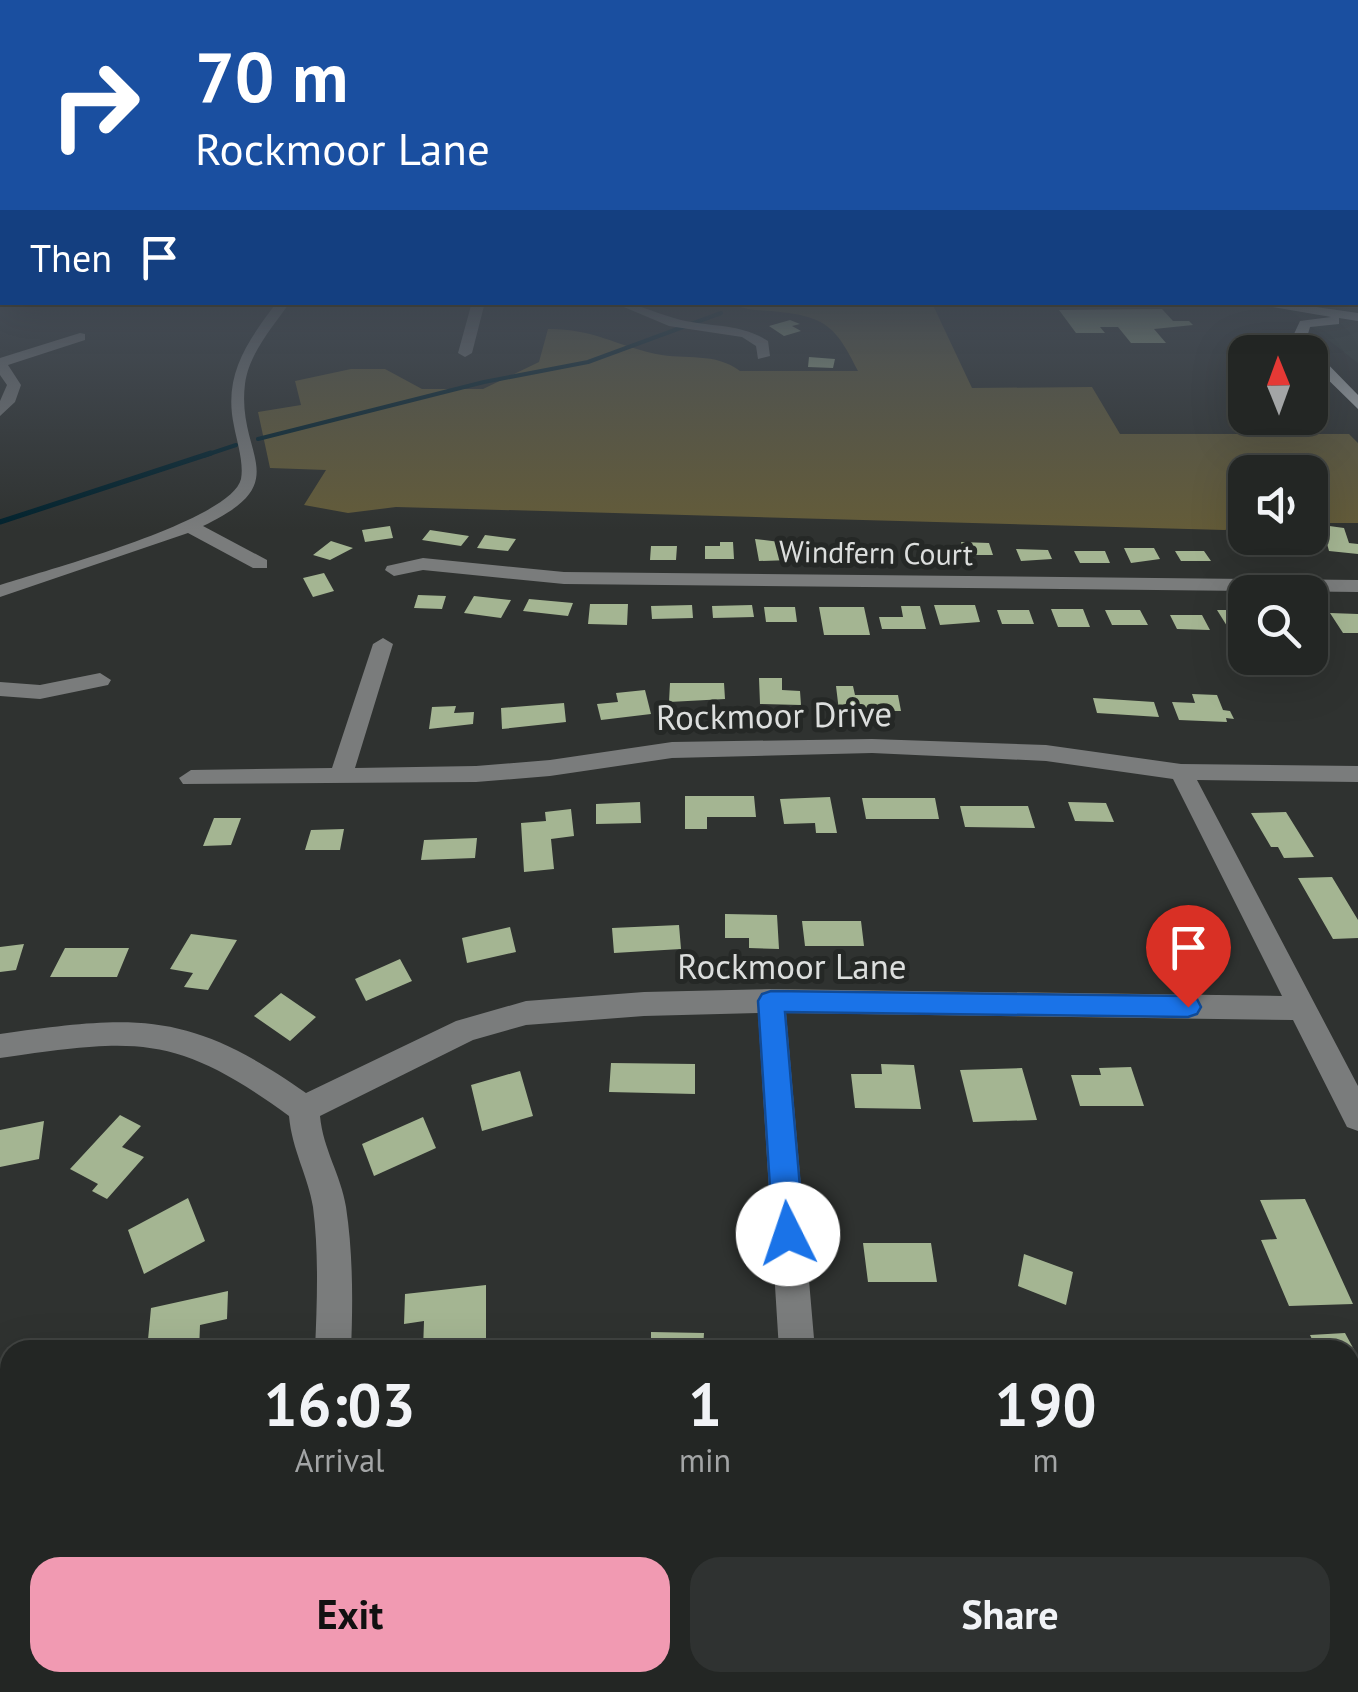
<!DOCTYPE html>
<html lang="en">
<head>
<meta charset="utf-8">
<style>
  body { margin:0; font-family:"PT Sans",sans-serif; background:#2f3231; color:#f1f3f6; height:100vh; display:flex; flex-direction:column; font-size:38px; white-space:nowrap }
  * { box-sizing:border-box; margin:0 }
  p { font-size:32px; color:#a3a5a6 }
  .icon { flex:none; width:55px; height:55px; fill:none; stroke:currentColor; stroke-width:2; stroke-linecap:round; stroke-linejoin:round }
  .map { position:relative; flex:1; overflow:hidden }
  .side { position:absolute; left:0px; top:1340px; width:1360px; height:352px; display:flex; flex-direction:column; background:#232624; border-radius:30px 30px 0 0; box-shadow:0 10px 40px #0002,0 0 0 2px #404341 }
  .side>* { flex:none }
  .banner { position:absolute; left:0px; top:0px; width:1360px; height:305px; box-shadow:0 10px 40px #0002,0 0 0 2px #404341; background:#1a4fa0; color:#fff; overflow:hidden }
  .needle { width:65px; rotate:359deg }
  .tools { position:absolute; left:1228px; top:335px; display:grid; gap:20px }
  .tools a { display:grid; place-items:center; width:100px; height:100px; border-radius:20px; background:#232624; box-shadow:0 10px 40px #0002,0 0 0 2px #404341; font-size:50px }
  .pin { position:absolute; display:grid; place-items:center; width:85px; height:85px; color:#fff; margin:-102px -42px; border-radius:50% 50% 50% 0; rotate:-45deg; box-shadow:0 0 10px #0007 }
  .pin .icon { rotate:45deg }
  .me { position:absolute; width:110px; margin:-55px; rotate:356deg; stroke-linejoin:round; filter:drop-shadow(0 0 8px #0008) }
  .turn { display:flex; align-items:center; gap:35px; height:210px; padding:0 30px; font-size:45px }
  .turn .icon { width:130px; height:130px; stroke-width:2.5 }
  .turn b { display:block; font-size:70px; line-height:85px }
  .then { display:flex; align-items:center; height:95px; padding:0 30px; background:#0003; gap:20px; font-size:38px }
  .eta { display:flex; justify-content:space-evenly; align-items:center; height:170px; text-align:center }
  .eta b { font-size:60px; font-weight:700; line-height:70px }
  .action { display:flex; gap:20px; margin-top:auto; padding:20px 30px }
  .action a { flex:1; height:115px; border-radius:30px; background:#f19ab2; color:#111; font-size:40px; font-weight:700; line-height:115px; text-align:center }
  .action a+a { background:#2f3231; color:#f1f3f6 }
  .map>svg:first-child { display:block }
</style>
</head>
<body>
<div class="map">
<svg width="1358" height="1692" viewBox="0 0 1358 1692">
  <rect width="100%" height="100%" fill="#2f3230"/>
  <path fill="#353e38" d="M 1358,293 L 1358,363 L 1281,303 L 1358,302 Z"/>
  <path fill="#645c39" d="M 731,303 L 932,303 L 972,388 L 1092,387 L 1120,434 L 1349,434 L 1358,443 L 1358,523 L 1310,523 L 1310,472 L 1245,472 L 1245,528 L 1224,530 L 396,507 L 348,513 L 304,505 L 326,470 L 270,468 L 258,412 L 301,405 L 295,381 L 351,369 L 385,369 L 422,389 L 483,389 L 539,362 L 548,329 C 595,329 614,345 656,354 C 686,360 715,352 740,371 L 858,371 C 835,324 824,316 771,311 C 756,310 744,310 731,303 Z"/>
  <path fill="#02232e" d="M 10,1376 L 10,1682 L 47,1683 L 44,1692 L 0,1692 L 0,1382 Z"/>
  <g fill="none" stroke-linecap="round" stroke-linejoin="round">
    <path stroke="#02232e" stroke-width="4" d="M 258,439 L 484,382 L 588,362 L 721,313
      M 203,456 L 236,445"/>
    <path stroke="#02232e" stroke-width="5" d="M 0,522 L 211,453"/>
  </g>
  <path fill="#a4b592" d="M 1162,309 L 1173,321 L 1189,321 L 1193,325 L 1154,329 L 1166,343 L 1131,343 L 1118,327 L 1100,327 L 1105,333 L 1076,333 L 1059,310 Z
    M 790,320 L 800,324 L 792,326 L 801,331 L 784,336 L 769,326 Z
    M 809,357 L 835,359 L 833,368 L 808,367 Z
    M 1322,525 L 1344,528 L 1349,543 L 1358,544 L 1358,554 L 1329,551 Z
    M 390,526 L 393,538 L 365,542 L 362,530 Z
    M 430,530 L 469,536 L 461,546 L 422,540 Z
    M 485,535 L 516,539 L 508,551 L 477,548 Z
    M 755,539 L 780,542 L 782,548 L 789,548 L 791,560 L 759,561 Z
    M 331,541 L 353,548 L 330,560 L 313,555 Z
    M 720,542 L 733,542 L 734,559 L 705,559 L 705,546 L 720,546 Z
    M 961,542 L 989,543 L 993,555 L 965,555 Z
    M 841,545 L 846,560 L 810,561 L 807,546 Z
    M 651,546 L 677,546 L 676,560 L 650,560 Z
    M 1124,548 L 1154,548 L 1160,559 L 1131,563 Z
    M 861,549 L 895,549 L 897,561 L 863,561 Z
    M 1016,549 L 1048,550 L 1052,559 L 1021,561 Z
    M 1074,551 L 1105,551 L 1110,563 L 1080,563 Z
    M 1175,551 L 1204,551 L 1211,561 L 1181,561 Z
    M 324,573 L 334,591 L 313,597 L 303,578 Z
    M 418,595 L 446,596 L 442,609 L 414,608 Z
    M 474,596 L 511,600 L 501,618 L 464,613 Z
    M 529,599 L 573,603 L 568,616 L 523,611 Z
    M 590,604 L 628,604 L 627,625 L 588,624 Z
    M 692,605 L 693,618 L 652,619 L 651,606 Z
    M 752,605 L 754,617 L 713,618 L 712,606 Z
    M 934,605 L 975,605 L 980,622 L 940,625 Z
    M 901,606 L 920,606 L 926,629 L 882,629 L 879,617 L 903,617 Z
    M 764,607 L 795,607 L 797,622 L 766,622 Z
    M 819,607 L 864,607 L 870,635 L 824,635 Z
    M 1051,609 L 1083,609 L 1090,627 L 1058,627 Z
    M 997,610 L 1029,610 L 1034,624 L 1002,624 Z
    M 1105,610 L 1140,610 L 1148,625 L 1112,625 Z
    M 1217,610 L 1245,610 L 1245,626 L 1227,626 Z
    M 1330,613 L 1358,614 L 1358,633 L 1343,633 Z
    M 1170,615 L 1202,615 L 1210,630 L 1177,629 Z
    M 759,678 L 782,678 L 782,690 L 800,691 L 801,705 L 760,704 Z
    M 670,683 L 724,683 L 725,699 L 669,702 Z
    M 836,686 L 853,686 L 855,695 L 898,695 L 901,711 L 839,711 Z
    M 645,690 L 651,714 L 601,720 L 597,704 L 618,702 L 616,693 Z
    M 1192,694 L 1217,695 L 1223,710 L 1230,711 L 1234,719 L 1226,718 L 1227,722 L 1179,720 L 1172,702 L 1195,703 Z
    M 1093,698 L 1154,702 L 1159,717 L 1097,713 Z
    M 564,703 L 566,722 L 502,729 L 501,708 Z
    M 456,706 L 454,713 L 474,712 L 473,724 L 429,729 L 432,707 Z
    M 685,796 L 754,796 L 756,817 L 707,817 L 707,829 L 685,829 Z
    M 830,797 L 837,833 L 816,833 L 815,823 L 784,824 L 780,799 Z
    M 862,798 L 935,798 L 939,819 L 866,819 Z
    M 640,802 L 641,823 L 596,824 L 596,804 Z
    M 1068,802 L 1106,803 L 1114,822 L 1075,821 Z
    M 960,806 L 1028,806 L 1035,828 L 965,827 Z
    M 571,809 L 574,836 L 551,839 L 554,869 L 524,872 L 521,823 L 546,821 L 545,812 Z
    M 1286,812 L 1314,857 L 1284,858 L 1278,847 L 1271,847 L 1251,813 Z
    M 214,818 L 241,818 L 231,845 L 203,846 Z
    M 344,829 L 340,850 L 305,850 L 311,830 Z
    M 477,838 L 475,858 L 421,860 L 424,840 Z
    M 1332,877 L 1358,920 L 1358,938 L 1333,939 L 1298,878 Z
    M 725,914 L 777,915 L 779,949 L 749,948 L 749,938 L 725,938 Z
    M 802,921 L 861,921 L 864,946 L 805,946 Z
    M 679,925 L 681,949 L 614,953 L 612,928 Z
    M 510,927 L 516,952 L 467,963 L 462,938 Z
    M 191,934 L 237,940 L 208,990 L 184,987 L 193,973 L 170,969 Z
    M 24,944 L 16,970 L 0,972 L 0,947 Z
    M 65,948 L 129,948 L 117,977 L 50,977 Z
    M 400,959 L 412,981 L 366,1001 L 355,979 Z
    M 281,993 L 316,1017 L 290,1041 L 254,1016 Z
    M 611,1063 L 695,1064 L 695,1094 L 609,1092 Z
    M 881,1064 L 914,1065 L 921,1109 L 855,1108 L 851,1074 L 882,1074 Z
    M 1131,1067 L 1144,1106 L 1080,1106 L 1071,1075 L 1101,1075 L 1099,1068 Z
    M 1022,1068 L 1037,1120 L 973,1122 L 960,1070 Z
    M 520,1071 L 533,1116 L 482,1131 L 471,1085 Z
    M 120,1115 L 141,1126 L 122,1147 L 144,1157 L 107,1199 L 92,1191 L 98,1184 L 70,1169 Z
    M 423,1117 L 436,1148 L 374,1176 L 362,1144 Z
    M 44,1121 L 39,1159 L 0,1167 L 0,1130 Z
    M 188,1198 L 205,1241 L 144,1274 L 128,1230 Z
    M 1305,1199 L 1353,1304 L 1289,1306 L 1261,1240 L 1277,1239 L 1260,1200 Z
    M 863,1243 L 931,1243 L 937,1282 L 868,1282 Z
    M 1024,1254 L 1073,1272 L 1066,1305 L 1018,1286 Z
    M 486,1285 L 486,1348 L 423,1350 L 424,1321 L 404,1324 L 405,1294 Z
    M 228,1291 L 227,1319 L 200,1325 L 199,1350 L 147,1350 L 151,1308 Z
    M 651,1332 L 704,1333 L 703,1350 L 651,1350 Z
    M 1345,1333 L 1358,1357 L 1358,1407 L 1350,1389 L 1350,1350 L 1317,1350 L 1310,1335 Z
    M 361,1682 L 416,1682 L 415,1692 L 359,1692 Z
    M 651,1682 L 707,1682 L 707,1690 L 651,1692 Z"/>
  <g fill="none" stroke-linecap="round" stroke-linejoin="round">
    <path fill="#7a7c7c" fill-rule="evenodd" d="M 2,296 L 2,302 L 7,302 L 0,305 Z
      M 277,302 L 290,302 C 273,327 249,353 245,384 C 236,456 298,481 203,526 L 267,560 L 267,568 L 253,568 L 188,533 L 0,597 L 0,585 C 43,571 231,521 241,479 C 244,463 237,442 234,426 C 223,375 247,342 277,302 Z
      M 472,302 L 485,302 L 472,353 L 465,357 L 458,353 Z
      M 612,302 C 635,302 652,312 674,318 C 707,328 739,322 768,341 L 770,356 L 758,359 L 756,346 L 742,337 L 669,326 Z
      M 80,333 L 85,334 L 85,340 L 8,365 L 21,385 L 15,402 L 0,416 L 0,401 L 7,385 L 0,375 L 0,358 Z
      M 423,558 L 564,572 L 1358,580 L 1358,592 L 564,584 L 423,570 L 394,576 L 385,570 L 387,566 Z
      M 383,638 L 393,644 L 355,768 L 476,766 L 550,760 L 672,742 L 872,739 L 1046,745 L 1181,764 L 1358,766 L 1358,782 L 1197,780 L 1358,1086 L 1358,1131 L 1347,1127 L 1293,1020 L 786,1013 L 815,1350 L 779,1350 L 758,1013 L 644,1016 L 526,1025 L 473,1040 L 320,1116 C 323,1149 341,1175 346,1207 C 353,1253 353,1303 351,1350 L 315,1350 C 317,1303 319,1254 313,1207 C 308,1176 292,1150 289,1116 C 174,1032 136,1039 0,1058 L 0,1034 C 137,1015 188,1010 306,1093 L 456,1021 L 526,1001 L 644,992 L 771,989 L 1282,996 L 1173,779 L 1046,761 L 872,753 L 672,758 L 550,776 L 476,782 L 183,784 L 179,778 L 191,770 L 332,768 L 373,644 Z
      M 100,673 L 111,680 L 108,685 L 40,699 L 0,696 L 0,682 L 40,685 Z
      M 262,1682 L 306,1682 L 303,1692 L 259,1692 Z
      M 802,1682 L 846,1682 L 847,1692 L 803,1692 Z"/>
    <path fill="#c2c6c6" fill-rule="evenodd" d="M 1243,302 L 1281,302 L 1358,313 L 1358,321 L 1339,318 L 1339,324 L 1310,327 L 1308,334 L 1316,352 L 1358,395 L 1358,409 L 1310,362 L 1310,352 L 1302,352 L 1294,334 L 1300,321 L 1331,317 Z"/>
  </g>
  <linearGradient id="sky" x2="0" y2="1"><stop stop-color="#1a1c1a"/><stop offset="0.55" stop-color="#474f59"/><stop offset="1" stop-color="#474f59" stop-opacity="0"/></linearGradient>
  <rect width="1358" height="530" fill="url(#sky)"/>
  <path fill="#1a73e8" stroke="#114b97" stroke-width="2.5" d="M 771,991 L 1188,996 L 1197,999 L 1201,1007 L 1197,1014 L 1188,1017 L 785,1012 L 804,1234 L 799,1244 L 788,1248 L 778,1244 L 773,1234 L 758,1001 L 762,994 Z"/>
  <g text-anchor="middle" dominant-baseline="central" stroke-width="10" stroke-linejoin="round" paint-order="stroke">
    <g font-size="30" fill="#dcdedd" stroke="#252826">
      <text transform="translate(876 552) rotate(1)">Windfern Court</text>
    </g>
    <g font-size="35" fill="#dcdedd" stroke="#252826">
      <text transform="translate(774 715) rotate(-1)">Rockmoor Drive</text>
      <text x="792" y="966">Rockmoor Lane</text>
    </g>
  </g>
</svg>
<div class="tools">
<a><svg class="needle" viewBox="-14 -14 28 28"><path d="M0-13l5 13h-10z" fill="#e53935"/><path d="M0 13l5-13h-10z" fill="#a3a5a6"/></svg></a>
<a><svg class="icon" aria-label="sound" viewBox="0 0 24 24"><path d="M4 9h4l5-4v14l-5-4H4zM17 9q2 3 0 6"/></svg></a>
<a><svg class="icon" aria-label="search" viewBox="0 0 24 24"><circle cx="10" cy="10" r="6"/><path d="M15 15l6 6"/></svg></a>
</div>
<div class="pin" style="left:1188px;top:1007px;background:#d93025"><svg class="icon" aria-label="arrive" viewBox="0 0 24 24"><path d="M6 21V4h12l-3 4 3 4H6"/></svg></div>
<svg class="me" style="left:788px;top:1234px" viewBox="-20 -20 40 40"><circle r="19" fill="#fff"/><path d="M0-13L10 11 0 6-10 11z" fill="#1a73e8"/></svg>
<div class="banner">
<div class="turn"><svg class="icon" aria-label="right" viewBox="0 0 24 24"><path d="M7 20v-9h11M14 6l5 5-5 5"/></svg><div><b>70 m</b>Rockmoor Lane</div></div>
<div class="then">Then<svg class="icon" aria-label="arrive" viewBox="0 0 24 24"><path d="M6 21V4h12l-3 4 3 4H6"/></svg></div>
</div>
<section class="side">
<div class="eta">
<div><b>16:03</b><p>Arrival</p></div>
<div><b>1</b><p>min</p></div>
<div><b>190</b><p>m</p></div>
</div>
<div class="action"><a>Exit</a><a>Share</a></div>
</section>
</div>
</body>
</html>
